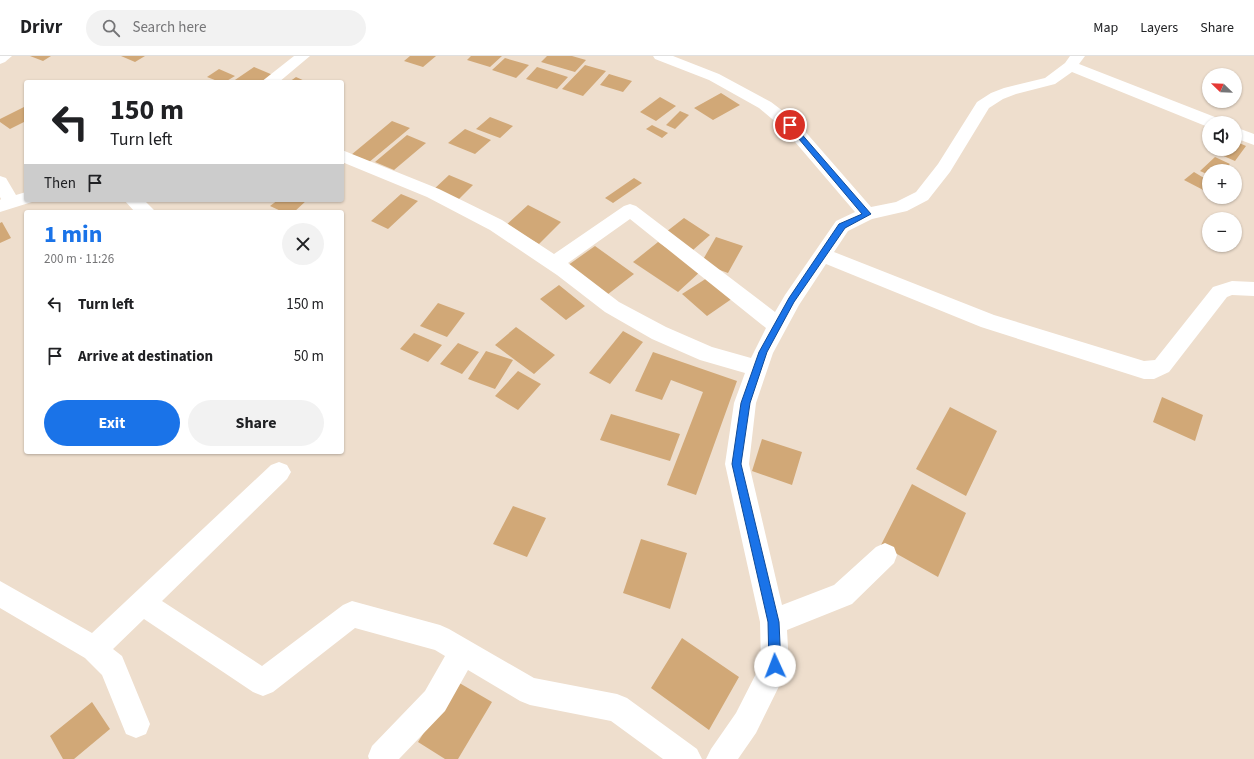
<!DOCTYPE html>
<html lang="en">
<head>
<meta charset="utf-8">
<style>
  body { margin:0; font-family:"Source Sans 3",sans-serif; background:#f2f2f2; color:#202124; height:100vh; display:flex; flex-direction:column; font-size:15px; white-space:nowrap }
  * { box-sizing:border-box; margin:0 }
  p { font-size:13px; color:#757577 }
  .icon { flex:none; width:22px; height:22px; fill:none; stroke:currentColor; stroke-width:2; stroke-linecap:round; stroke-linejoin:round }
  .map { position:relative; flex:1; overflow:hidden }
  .details { position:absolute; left:24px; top:154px; width:320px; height:244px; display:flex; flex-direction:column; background:#fff; border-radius:4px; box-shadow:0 1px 3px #0004 }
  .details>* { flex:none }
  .hud { position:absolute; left:24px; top:24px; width:320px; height:122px; border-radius:4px; box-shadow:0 1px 3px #0004; background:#fff; color:#202124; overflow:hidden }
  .needle { width:26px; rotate:293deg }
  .fabs { position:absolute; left:1202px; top:12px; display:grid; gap:8px }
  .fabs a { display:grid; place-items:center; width:40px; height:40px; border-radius:50%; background:#fff; box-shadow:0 1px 3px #0004; font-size:20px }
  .pin { position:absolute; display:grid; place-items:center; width:34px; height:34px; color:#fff; margin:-17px; border:2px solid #fff; border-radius:50%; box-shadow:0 1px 4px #0007 }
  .me { position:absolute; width:44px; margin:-22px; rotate:358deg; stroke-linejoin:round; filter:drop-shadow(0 0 3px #0008) }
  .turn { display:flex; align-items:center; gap:14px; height:84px; padding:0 20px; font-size:18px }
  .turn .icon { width:52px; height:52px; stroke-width:2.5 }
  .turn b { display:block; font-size:28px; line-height:34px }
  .then { display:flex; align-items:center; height:38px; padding:0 20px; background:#0003; gap:8px; font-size:15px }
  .round { display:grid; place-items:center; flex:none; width:42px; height:42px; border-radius:21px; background:#f2f2f2 }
  .summary { display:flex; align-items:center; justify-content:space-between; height:68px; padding:0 20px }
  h1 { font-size:24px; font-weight:700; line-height:30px; color:#1a73e8 }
  .action { display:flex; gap:8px; margin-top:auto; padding:8px 20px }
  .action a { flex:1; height:46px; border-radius:24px; background:#1a73e8; color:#fff; font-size:16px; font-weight:700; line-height:46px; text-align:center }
  .action a+a { background:#f2f2f2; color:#202124 }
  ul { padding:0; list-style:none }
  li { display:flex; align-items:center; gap:12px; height:52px; padding:0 20px }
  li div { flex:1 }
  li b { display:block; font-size:15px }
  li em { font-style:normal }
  header { display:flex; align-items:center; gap:24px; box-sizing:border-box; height:56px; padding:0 20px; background:#fff; border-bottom:1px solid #e0e0e0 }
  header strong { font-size:19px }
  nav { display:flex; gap:22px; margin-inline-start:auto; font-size:14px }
  .search { width:280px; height:36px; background:#f2f2f2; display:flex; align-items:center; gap:10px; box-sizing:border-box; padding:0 14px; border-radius:22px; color:#757577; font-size:15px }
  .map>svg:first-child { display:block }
</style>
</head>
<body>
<header>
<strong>Drivr</strong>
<div class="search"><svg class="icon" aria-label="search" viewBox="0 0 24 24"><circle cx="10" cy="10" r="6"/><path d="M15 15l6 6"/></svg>Search here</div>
<nav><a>Map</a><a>Layers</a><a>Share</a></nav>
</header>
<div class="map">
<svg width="1254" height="703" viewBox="0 0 1254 703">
  <rect width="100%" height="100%" fill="#eedecd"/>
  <path fill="#d1a877" d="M 30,0 L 51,0 L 43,5 Z
    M 121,0 L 145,0 L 135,6 Z
    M 410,0 L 436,0 L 423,11 L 404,5 Z
    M 471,0 L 502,0 L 490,11 L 467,4 Z
    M 547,0 L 572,0 L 586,4 L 575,16 L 541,6 Z
    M 505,2 L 529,9 L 516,22 L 492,14 Z
    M 585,9 L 606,15 L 583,40 L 562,33 Z
    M 254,11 L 273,19 L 262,26 L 232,26 Z
    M 537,11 L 568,21 L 557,33 L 526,23 Z
    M 219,13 L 235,20 L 225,26 L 220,26 L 207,21 Z
    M 609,18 L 632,25 L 623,36 L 600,29 Z
    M 296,21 L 307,26 L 289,26 Z
    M 721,37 L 740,49 L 713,64 L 694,52 Z
    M 660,41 L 676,50 L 656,65 L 640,56 Z
    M 26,50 L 26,65 L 10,73 L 0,66 L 0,63 Z
    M 680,55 L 689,59 L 675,73 L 666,69 Z
    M 490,61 L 513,70 L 500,82 L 476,73 Z
    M 392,65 L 410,72 L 368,107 L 351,99 Z
    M 652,69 L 668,77 L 662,82 L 646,73 Z
    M 465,73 L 491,84 L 475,98 L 448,87 Z
    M 407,79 L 426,87 L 394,114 L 375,106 Z
    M 1235,85 L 1246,90 L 1235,105 L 1219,98 L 1223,93 L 1235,93 Z
    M 1215,101 L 1230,108 L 1223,115 L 1209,115 L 1209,119 L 1200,115 Z
    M 1194,116 L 1209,125 L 1209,137 L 1184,124 Z
    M 449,119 L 473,129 L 456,146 L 432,135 Z
    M 634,122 L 642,127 L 613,147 L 605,142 Z
    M 401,138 L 418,145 L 388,173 L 371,165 Z
    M 278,144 L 307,144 L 294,156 L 283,156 L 270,150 Z
    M 528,149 L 561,166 L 539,188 L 505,170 Z
    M 684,162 L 710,179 L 693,194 L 666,176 Z
    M 2,166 L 11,182 L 0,187 L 0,167 Z
    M 716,181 L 743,190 L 728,217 L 701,207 Z
    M 658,186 L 701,215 L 678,236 L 633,206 Z
    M 595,190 L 634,218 L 603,242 L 564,212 Z
    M 707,222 L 733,242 L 707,260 L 682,238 Z
    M 559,229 L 585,250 L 566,264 L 540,243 Z
    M 438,247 L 465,257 L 447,281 L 420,270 Z
    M 516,271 L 555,299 L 534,318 L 495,289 Z
    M 623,275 L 643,286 L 610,328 L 589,317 Z
    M 414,277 L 442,289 L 428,306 L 400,293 Z
    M 458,287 L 479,296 L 462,318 L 440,308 Z
    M 486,295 L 513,304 L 495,333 L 468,323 Z
    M 653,296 L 737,325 L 696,439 L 667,429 L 703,336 L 671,324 L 662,344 L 635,335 Z
    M 518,315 L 541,328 L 518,354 L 495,340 Z
    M 1162,341 L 1203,359 L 1195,385 L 1153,366 Z
    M 950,351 L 997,375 L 966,440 L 916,413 Z
    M 611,358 L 680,378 L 670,405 L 600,384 Z
    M 762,383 L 802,396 L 792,429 L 752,415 Z
    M 912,428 L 966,457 L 938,521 L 881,489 Z
    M 513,450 L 546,462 L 527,501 L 493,488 Z
    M 641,483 L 687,497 L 670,553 L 623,537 Z
    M 682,582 L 739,621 L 709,674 L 651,632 Z
    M 456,625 L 492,646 L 458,703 L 445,703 L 418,686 Z
    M 92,646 L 110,673 L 74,703 L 63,703 L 50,680 Z"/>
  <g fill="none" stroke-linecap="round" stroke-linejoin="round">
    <path fill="#fff" fill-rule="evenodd" d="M 0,0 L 12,0 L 5,6 L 0,8 Z
      M 294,0 L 310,0 L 279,26 L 261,26 Z
      M 653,0 L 673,0 L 719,18 L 771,46 L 796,65 L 871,151 L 896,146 L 916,136 L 938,108 L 977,46 L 991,37 L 1004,32 L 1045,22 L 1065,7 L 1070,0 L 1085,0 L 1079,8 L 1220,63 L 1222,67 L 1209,67 L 1208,71 L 1072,16 L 1055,28 L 1016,38 L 1003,43 L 989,52 L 950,116 L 928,144 L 907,155 L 872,163 L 848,175 L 834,196 L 994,259 L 1144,305 L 1155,304 L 1213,231 L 1232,225 L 1254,226 L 1254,240 L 1232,239 L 1227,241 L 1169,316 L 1154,323 L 1144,323 L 981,271 L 826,208 L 799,249 L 773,297 L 756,347 L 749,408 L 782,549 L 834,529 L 876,491 L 885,487 L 894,491 L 897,499 L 894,507 L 852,548 L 787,574 L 789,610 L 756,677 L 738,703 L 706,703 L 711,693 L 736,657 L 761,608 L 760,566 L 725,408 L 734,347 L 745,317 L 700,304 L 652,283 L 605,256 L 557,219 L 490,174 L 427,141 L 342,106 L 342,94 L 439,133 L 502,164 L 554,198 L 624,150 L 630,148 L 636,150 L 775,256 L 785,239 L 836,165 L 855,156 L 784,73 L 759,52 L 709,24 L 655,3 ZM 630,163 L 766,272 L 751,302 L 712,291 L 666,271 L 619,246 L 568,207 Z
      M 1235,71 L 1254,78 L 1254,89 L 1235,82 Z
      M 0,120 L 6,122 L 16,139 L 26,136 L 26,144 L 34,144 L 32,146 L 0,156 L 0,144 L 1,143 L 0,141 Z
      M 124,144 L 144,144 L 156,156 L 135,156 Z
      M 279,406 L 287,409 L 291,416 L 287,423 L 162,545 L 262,610 L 343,549 L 352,545 L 440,569 L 449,573 L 534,622 L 617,638 L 627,642 L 697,693 L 702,703 L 663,703 L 611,665 L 530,649 L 520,645 L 468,614 L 445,655 L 399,703 L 369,703 L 368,700 L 372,690 L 425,635 L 445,600 L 435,594 L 355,572 L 273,636 L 263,640 L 253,636 L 144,563 L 113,593 L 122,600 L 150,668 L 146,678 L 136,682 L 126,678 L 102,619 L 85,602 L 0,552 L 0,525 L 92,577 L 271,409 Z"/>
  </g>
  <path fill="#1a73e8" stroke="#114b97" d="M 788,67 L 792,67 L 871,158 L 845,172 L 794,246 L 767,296 L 750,347 L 741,408 L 779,566 L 781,610 L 779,614 L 775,616 L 771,614 L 769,610 L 768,566 L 732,408 L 741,347 L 759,296 L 789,242 L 839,168 L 862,158 L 788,70 Z"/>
</svg>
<div class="fabs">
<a><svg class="needle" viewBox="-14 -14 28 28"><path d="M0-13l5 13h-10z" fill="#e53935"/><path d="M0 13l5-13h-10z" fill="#757577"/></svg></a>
<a><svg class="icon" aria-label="sound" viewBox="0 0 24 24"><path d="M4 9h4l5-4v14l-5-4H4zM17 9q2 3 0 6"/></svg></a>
<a>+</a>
<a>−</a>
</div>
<div class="pin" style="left:790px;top:69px;background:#d93025"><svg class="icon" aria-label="arrive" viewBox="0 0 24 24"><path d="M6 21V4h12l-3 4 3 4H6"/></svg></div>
<svg class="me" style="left:775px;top:610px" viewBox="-20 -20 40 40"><circle r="19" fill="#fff"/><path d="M0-13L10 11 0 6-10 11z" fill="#1a73e8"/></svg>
<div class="hud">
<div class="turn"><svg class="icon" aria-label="left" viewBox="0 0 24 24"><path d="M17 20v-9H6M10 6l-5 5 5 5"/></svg><div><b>150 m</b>Turn left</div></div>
<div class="then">Then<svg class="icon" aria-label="arrive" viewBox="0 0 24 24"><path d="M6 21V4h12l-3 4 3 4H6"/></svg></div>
</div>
<section class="details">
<div class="summary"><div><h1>1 min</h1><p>200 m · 11:26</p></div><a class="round"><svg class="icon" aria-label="close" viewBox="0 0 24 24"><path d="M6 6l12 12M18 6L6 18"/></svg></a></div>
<ul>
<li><svg class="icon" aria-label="left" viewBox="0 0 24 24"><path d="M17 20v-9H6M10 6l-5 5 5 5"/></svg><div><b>Turn left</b></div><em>150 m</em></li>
<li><svg class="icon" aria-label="arrive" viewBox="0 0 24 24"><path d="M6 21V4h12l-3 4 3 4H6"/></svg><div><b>Arrive at destination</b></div><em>50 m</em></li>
</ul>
<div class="action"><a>Exit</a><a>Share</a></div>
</section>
</div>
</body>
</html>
